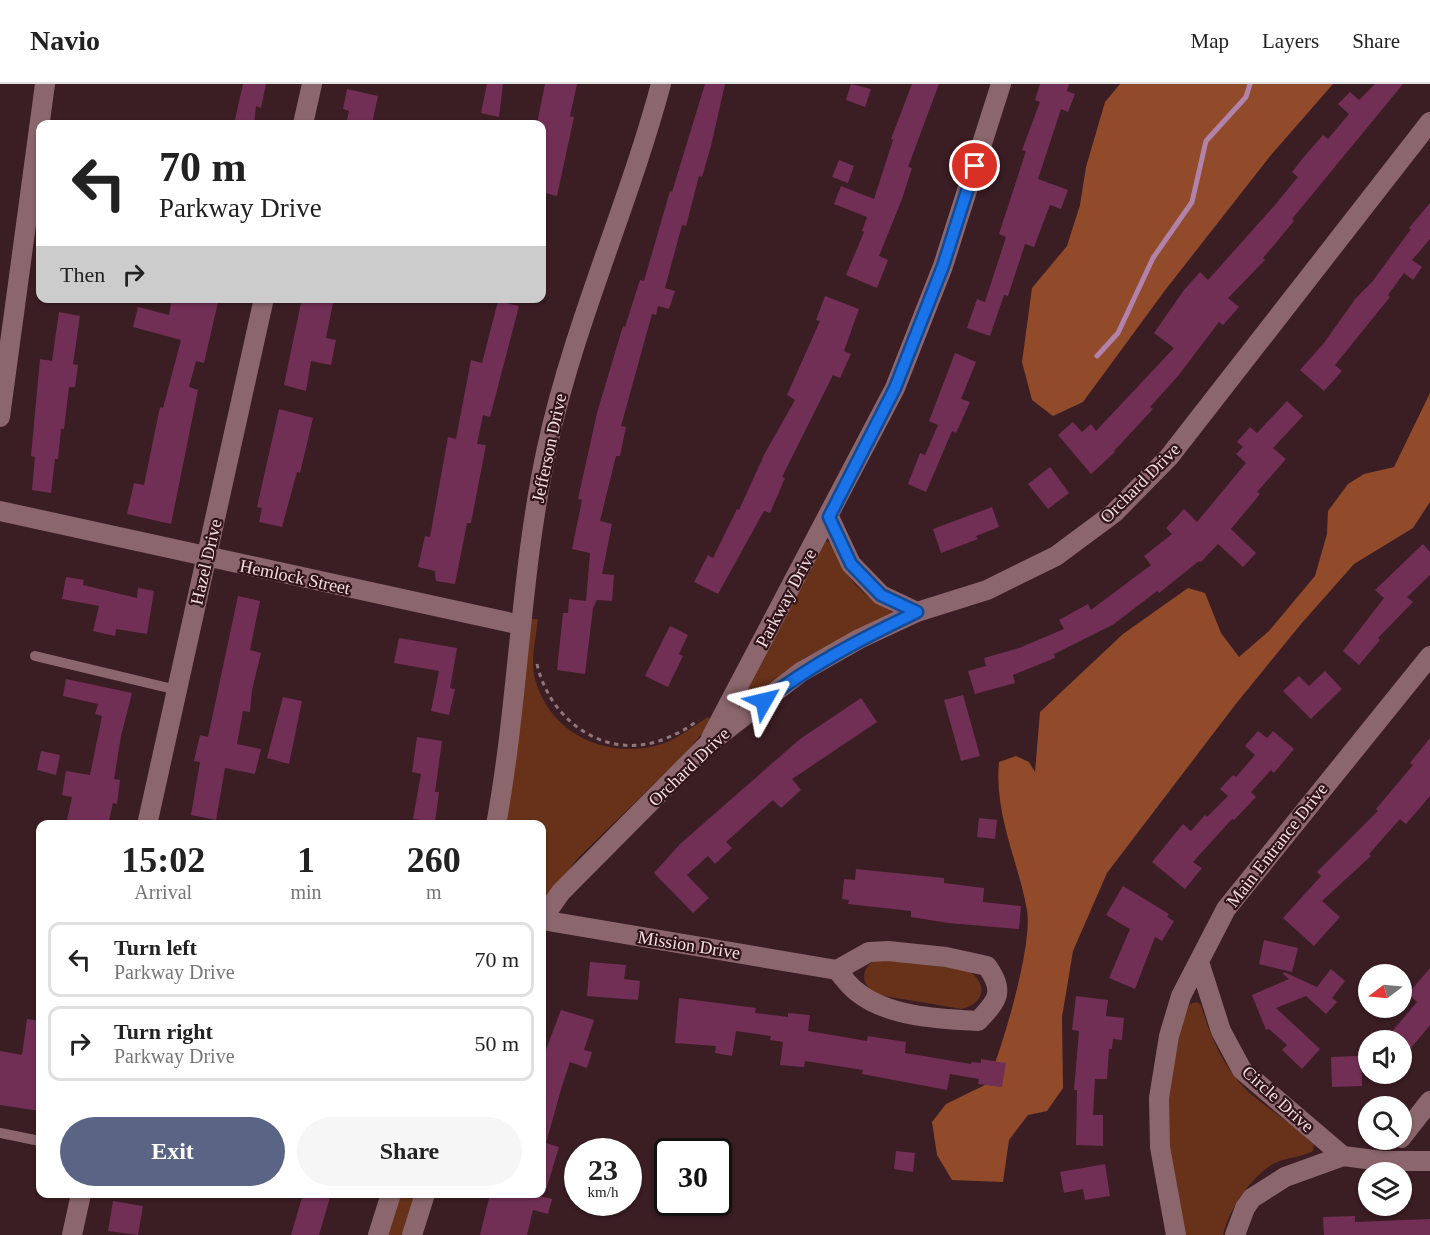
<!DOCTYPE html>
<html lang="en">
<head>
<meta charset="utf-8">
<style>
  body { margin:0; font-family:Georgia,serif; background:#f6f6f6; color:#222; height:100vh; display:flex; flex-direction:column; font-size:22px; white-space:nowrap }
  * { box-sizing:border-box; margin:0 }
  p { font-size:20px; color:#767676 }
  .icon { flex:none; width:33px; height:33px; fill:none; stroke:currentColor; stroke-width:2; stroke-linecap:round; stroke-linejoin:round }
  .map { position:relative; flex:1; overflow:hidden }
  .sheet { position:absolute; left:36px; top:736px; width:510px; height:378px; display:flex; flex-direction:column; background:#fff; border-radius:12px; box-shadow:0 2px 4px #0004 }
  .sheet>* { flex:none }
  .banner { position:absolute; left:36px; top:36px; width:510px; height:183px; border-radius:12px; box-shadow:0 2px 4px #0004; background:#fff; color:#222; overflow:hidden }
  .needle { width:39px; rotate:254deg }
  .fabs { position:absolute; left:1358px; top:880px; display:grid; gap:12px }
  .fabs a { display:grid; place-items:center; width:54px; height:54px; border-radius:50%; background:#fff; box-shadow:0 2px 4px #0004; font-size:30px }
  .speed { position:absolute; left:564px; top:1054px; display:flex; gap:12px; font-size:30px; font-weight:700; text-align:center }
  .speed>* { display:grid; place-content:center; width:78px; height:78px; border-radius:50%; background:#fff; box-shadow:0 2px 4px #0004; line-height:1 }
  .speed small { font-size:15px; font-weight:400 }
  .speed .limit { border:3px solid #111; border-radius:9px; background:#fff; color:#111 }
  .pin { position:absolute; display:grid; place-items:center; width:51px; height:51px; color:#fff; margin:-26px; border:3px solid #fff; border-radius:50%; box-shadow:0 2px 6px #0007 }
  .me { position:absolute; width:66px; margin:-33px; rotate:53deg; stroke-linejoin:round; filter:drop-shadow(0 0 4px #0008) }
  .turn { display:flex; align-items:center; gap:21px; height:126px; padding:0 24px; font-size:27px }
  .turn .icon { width:78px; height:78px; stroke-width:2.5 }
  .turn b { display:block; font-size:42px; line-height:51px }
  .then { display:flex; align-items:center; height:57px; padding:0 24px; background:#0003; gap:12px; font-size:22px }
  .eta { display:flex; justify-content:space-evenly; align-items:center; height:102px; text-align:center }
  .eta b { font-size:36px; font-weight:700; line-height:42px }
  .primary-button { display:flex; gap:12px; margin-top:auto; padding:12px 24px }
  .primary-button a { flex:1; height:69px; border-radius:36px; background:#5a6485; color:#fff; font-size:24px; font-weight:700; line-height:69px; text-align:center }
  .primary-button a+a { background:#f6f6f6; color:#222 }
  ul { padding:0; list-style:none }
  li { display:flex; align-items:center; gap:18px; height:75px; margin:0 12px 9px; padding:0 12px; border:3px solid #e0e0e0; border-radius:12px }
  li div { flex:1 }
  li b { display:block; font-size:22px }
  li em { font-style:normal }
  header { display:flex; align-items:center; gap:36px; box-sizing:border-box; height:84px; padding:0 30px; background:#fff; border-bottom:2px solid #e0e0e0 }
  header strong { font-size:28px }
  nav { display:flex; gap:33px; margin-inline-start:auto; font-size:21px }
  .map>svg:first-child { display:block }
</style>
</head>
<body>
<header>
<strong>Navio</strong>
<nav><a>Map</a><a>Layers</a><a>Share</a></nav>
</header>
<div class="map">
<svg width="1430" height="1151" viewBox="0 0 1430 1151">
  <rect width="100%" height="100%" fill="#3b1d24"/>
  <path fill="#673219" d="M 826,457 L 830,459 C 850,497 857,509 896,530 L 856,546 L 803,575 L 743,622 L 740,620 Z
    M 529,535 L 538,535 C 536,554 530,577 535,595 C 550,649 603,674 655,662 C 674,658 692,643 708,633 L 712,637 L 686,669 L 580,772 L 542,819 L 542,741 L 504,741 Z
    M 882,873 L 969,887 C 988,900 985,919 962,925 L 878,911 C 857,900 861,880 882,873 Z
    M 1197,918 L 1201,921 C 1211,955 1225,987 1253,1012 C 1273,1028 1296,1042 1314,1061 L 1313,1067 C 1301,1074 1285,1073 1273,1080 C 1250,1094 1229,1126 1223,1151 L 1185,1151 C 1180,1119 1172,1087 1169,1056 C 1164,1017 1174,955 1190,920 Z
    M 400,1110 L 417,1110 L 403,1151 L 386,1151 Z"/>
  <path fill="#914b2a" d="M 1120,0 L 1333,0 L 1271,71 L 1166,205 L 1083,318 L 1053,332 L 1032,316 L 1022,278 L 1032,204 L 1067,162 L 1080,121 L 1086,83 L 1105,18 Z
    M 1430,309 L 1430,418 L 1413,444 L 1354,480 L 1301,540 L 1235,621 L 1107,789 L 1073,867 L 1062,933 L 1063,1004 L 1047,1027 L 1028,1031 L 1009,1056 L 1003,1098 L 952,1096 L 937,1071 L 932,1038 L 946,1020 L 987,1000 C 1002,965 1033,862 1027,826 C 1018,776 994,731 999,678 L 1016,672 L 1029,678 L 1035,688 L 1040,628 L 1123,550 L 1188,504 L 1205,509 L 1221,549 L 1239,573 L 1269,547 L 1315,492 L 1327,450 L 1328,427 L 1348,400 L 1364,390 L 1394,383 Z"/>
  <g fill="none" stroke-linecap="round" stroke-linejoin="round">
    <path stroke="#b283aa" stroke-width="5" d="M 1097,272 L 1118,249 L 1153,174 L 1192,118 L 1206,57 L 1246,13 L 1250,0"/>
  </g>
  <path fill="#722f55" d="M 243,0 L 266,0 L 261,24 L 256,22 L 254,40 L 234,40 Z
    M 487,0 L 503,0 L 499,33 L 481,29 Z
    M 545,0 L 577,0 L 570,32 L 574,33 L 557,112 L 542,108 L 542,40 L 537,40 Z
    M 705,0 L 725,0 L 711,62 L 702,93 L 699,92 L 686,142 L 682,141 L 665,204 L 675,207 L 669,225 L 658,222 L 656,231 L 652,230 L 621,342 L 626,343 L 620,372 L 616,372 L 600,437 L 612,440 L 602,490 L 614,491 L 612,517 L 597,516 L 593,524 L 585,590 L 557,586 L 563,529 L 568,529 L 569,515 L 586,517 L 590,469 L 572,465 L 582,416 L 578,415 L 597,329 L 623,242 L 625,243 L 640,196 L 644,197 L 670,107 L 672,108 Z
    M 851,0 L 871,5 L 865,23 L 846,16 Z
    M 912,0 L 939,0 L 908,83 L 912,84 L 902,115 L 879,172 L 888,176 L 877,204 L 846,191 L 864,148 L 862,147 L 867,133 L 834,120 L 841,102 L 874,115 L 893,56 L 891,55 Z
    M 1040,0 L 1069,0 L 1067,7 L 1075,10 L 1068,28 L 1061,25 L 1038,95 L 1068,106 L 1061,125 L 1050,121 L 1034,163 L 1025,160 L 1008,212 L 1004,211 L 990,252 L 967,244 L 977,215 L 985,218 L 1006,153 L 999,150 L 1026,67 L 1022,66 L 1040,18 L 1035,16 Z
    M 1375,0 L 1403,0 L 1292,135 L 1294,137 L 1263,174 L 1265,176 L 1228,214 L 1239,223 L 1223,241 L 1219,238 L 1178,292 L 1150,323 L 1153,325 L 1114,367 L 1115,368 L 1091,390 L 1058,351 L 1073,338 L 1082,348 L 1091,340 L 1096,347 L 1174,264 L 1154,249 L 1184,206 L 1200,188 L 1208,196 L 1275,121 L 1298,93 L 1292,88 L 1303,74 L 1323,51 L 1328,55 L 1349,30 L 1338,20 L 1350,8 L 1359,16 Z
    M 347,5 L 378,12 L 372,40 L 346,40 L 349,27 L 343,25 Z
    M 839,76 L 854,82 L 848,99 L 832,93 Z
    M 1430,119 L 1430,155 L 1412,176 L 1422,183 L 1413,196 L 1404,189 L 1388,211 L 1390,213 L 1335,281 L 1342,287 L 1324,307 L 1300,286 L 1324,259 L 1356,214 L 1372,198 L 1411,145 L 1409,144 Z
    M 825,212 L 859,225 L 844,267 L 851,270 L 840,294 L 833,291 L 782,393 L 785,394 L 770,429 L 764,427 L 718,510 L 694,498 L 708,471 L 713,474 L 737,425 L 739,426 L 765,369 L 795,316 L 787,311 L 820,237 L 816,236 Z
    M 172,214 L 219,214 L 204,279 L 196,277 L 189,303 L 198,306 L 171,440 L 127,430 L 134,399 L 144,401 L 160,323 L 163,324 L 181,256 L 133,243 L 138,223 L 169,231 Z
    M 302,214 L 334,214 L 326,254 L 336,256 L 331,281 L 311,277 L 306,307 L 284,301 Z
    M 498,217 L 519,222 L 490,333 L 483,331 L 477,360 L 486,361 L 471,439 L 467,439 L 455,500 L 436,497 L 435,487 L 418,483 L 425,452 L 430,453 L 448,353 L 456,355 L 471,276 L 482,279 Z
    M 59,228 L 80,232 L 73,280 L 78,281 L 75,303 L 69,303 L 64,345 L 61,345 L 58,375 L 55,375 L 51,409 L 32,406 L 35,373 L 31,372 L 40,275 L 52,277 Z
    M 955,269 L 976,278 L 961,315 L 970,318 L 956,349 L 952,347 L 926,408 L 908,400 L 920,369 L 925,371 L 938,341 L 929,337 Z
    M 1287,317 L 1303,332 L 1273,364 L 1286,375 L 1257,408 L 1260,410 L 1231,445 L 1256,469 L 1243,483 L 1218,460 L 1201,478 L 1199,477 L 1159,509 L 1157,507 L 1114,540 L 1054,570 L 1055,574 L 1013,591 L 1015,599 L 975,610 L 968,587 L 986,582 L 984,574 L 1019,564 L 1064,545 L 1059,536 L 1088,520 L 1091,526 L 1151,481 L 1144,472 L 1172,450 L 1166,444 L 1184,425 L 1197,438 L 1246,379 L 1236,370 L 1243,363 L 1237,358 L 1250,343 L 1257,349 Z
    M 279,325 L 313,334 L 300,389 L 297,388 L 282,443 L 259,438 L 262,424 L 257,423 Z
    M 1050,383 L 1069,409 L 1048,425 L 1028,400 Z
    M 992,423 L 999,443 L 976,452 L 978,455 L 941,469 L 933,445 Z
    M 1423,460 L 1430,468 L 1430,491 L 1407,513 L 1413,518 L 1378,554 L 1380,556 L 1359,581 L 1343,567 L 1384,514 L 1375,506 Z
    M 66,493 L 84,496 L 83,501 L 137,514 L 138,504 L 154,507 L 147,550 L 116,545 L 115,552 L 93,547 L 99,522 L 62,515 Z
    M 238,512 L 260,517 L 250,566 L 261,569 L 252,606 L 250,628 L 243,627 L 237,660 L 261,665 L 255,690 L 225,684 L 216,736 L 191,731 L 200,678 L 194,677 L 200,651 L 208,653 Z
    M 670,542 L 688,551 L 679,570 L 683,572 L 668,603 L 645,592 Z
    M 399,554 L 457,564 L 450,604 L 455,605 L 449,631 L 431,627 L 439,587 L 394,579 Z
    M 1325,587 L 1342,605 L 1311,635 L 1283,607 L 1299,592 L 1309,602 Z
    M 66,595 L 132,609 L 121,652 L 114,695 L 120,696 L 117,720 L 113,719 L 108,741 L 66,741 L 72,713 L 62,711 L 66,687 L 90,691 L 102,632 L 95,630 L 98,620 L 63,612 Z
    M 963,611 L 980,672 L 961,677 L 944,616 Z
    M 283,613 L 302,617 L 289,680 L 267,674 Z
    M 861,614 L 877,638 L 792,695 L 801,706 L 781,724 L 773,716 L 726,758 L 732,764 L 715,780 L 708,772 L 687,791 L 709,814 L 693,829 L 654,789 L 680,760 L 800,655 Z
    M 1258,647 L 1267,654 L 1273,647 L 1294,665 L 1274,689 L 1271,686 L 1251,708 L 1256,713 L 1234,736 L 1232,735 L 1193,778 L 1202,784 L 1185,805 L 1152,778 L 1183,740 L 1191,747 L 1205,731 L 1207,733 L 1228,712 L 1220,705 L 1233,691 L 1236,693 L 1255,671 L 1245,662 Z
    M 417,653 L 442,657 L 435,708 L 439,708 L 435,738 L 413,735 L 421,690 L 412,688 Z
    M 1430,654 L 1430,712 L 1406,740 L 1400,735 L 1369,770 L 1371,772 L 1322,817 L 1340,833 L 1314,862 L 1283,834 L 1321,792 L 1317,788 L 1378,727 L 1376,725 L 1413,681 L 1410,679 Z
    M 41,667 L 60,671 L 56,691 L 37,686 Z
    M 979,734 L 997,736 L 995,755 L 977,753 Z
    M 856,785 L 944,794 L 944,799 L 984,804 L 983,818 L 1021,822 L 1019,845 L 948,839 L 911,833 L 911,827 L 848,820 L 849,816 L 842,815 L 844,795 L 855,796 Z
    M 1123,802 L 1169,830 L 1167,833 L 1174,837 L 1162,857 L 1155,853 L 1135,905 L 1109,894 L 1130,845 L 1106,831 Z
    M 1264,856 L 1298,864 L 1292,888 L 1259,880 Z
    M 590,878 L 626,881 L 624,895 L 640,897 L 638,916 L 587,912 Z
    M 1430,884 L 1430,941 L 1401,976 L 1401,957 L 1384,957 L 1417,918 L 1408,910 Z
    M 1331,885 L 1345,897 L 1332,914 L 1337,918 L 1326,930 L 1306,912 L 1276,924 L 1320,965 L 1302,985 L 1282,966 L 1287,961 L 1269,945 L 1266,946 L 1252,911 L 1289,895 L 1283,890 L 1284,888 L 1317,903 Z
    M 1076,912 L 1108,916 L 1106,932 L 1124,934 L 1122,956 L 1113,955 L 1112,965 L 1109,965 L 1107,995 L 1095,995 L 1093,1031 L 1103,1031 L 1103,1062 L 1076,1061 L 1077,1006 L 1074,1006 L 1079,947 L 1072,946 Z
    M 679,914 L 756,924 L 755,929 L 788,933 L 788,929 L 810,931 L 808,947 L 867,957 L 868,952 L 906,958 L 905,969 L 971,980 L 972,978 L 981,979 L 981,975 L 1006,979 L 1002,1003 L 978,1000 L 979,995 L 950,990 L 947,1006 L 862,990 L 863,986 L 805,977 L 804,983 L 780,981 L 783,958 L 770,956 L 771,952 L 736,947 L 732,972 L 715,969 L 716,962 L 675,959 Z
    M 561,926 L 594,936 L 584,966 L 592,968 L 587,984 L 570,978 L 562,1002 L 546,1059 L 559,1063 L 545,1109 L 542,1108 L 542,976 Z
    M 27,935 L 40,937 L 40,1027 L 0,1021 L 0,967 L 22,971 Z
    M 1361,972 L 1362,1002 L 1332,1003 L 1331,973 Z
    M 896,1067 L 915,1069 L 913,1088 L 894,1085 Z
    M 1105,1080 L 1110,1112 L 1085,1116 L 1083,1105 L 1064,1109 L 1060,1088 Z
    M 303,1110 L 331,1110 L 319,1151 L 291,1151 Z
    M 490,1110 L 532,1110 L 552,1115 L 548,1130 L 533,1126 L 527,1151 L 480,1151 Z
    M 113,1117 L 143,1122 L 138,1151 L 108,1147 Z
    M 1355,1132 L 1355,1138 L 1430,1135 L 1430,1151 L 1324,1151 L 1323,1133 Z"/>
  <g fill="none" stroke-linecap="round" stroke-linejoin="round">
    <path stroke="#90767b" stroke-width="3" stroke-dasharray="4.5 4.5" stroke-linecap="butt" d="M 537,580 C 550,638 608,679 667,654 C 678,649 689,644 698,636"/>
    <path stroke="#8b666d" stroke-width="10" d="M 35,572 L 177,606
      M 0,1049 L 40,1057"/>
    <path stroke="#8b666d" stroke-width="20" d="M 303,40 L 312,0
      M 0,333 L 45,0
      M 0,427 L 521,541
      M 829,433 L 851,480 L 881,511 L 917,528
      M 711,654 L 895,304 L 943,182 L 1001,0
      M 147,741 L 264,214
      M 496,741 C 519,616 520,488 547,364 C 574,239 628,123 661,0
      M 542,835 L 561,808 L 709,659 L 801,588 L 859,555 L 917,528 L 987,506 L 1056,472 L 1114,429 L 1169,373 L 1430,38
      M 542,836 L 837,886 L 869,868 L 888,867 L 946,873 L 987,882 C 1005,908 998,916 978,937 C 939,935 887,933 856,907 C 849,902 843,893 837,886
      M 1200,881 L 1221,947 L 1242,986 L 1343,1072
      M 1401,1054 L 1430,1017
      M 72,1151 L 81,1110
      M 378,1151 L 391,1110
      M 412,1151 L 425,1110
      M 1176,1151 L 1160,1063 L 1159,1014 L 1169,952 L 1181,912 L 1226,825 L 1430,572
      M 1235,1151 L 1245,1124 L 1252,1114 L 1285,1093 L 1343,1072 L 1382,1077 L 1430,1077"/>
  </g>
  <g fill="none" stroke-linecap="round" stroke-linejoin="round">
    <g stroke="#114b97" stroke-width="15">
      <path id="route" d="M 764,617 C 812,580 863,554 917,528 L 881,511 L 851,480 L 829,433 L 895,304 L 943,182 L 975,82"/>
    </g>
    <use href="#route" stroke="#1a73e8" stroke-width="10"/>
  </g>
  <g text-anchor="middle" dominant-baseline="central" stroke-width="4.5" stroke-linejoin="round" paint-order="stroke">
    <g font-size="18" fill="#f2dde0" stroke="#31141a">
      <text transform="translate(549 364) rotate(-78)">Jefferson Drive</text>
      <text transform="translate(1140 399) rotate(-45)">Orchard Drive</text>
      <text transform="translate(206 478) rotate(-77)">Hazel Drive</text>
      <text transform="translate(295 493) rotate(12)">Hemlock Street</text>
      <text transform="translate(786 514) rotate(-62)">Parkway Drive</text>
      <text transform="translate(689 683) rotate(-44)">Orchard Drive</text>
      <text transform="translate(1277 761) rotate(-52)">Main Entrance Drive</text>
      <text transform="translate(689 861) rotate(9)">Mission Drive</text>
      <text transform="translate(1278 1015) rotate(42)">Circle Drive</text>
    </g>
  </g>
</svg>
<div class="fabs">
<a><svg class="needle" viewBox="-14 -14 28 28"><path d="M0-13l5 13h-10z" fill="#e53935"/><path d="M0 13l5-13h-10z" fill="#767676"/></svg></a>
<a><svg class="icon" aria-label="sound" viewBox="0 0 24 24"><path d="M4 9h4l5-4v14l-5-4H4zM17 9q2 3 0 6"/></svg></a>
<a><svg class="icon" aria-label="search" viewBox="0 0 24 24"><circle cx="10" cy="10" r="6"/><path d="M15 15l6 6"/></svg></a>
<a><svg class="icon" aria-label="layers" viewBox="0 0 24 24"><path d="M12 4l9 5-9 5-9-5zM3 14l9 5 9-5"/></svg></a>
</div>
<div class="speed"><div>23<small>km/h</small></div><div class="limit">30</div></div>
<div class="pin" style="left:975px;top:82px;background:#d93025"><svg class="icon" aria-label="arrive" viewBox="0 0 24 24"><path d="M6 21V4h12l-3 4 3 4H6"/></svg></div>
<svg class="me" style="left:764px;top:617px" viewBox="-20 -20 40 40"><path d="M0-17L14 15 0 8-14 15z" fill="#1a73e8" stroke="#fff" stroke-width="4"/></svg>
<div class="banner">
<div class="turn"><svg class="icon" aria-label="left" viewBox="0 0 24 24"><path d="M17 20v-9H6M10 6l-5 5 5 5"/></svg><div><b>70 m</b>Parkway Drive</div></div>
<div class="then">Then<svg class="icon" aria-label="right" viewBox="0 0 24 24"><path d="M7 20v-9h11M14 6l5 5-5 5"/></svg></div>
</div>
<section class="sheet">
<div class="eta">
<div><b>15:02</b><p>Arrival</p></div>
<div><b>1</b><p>min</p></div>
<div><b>260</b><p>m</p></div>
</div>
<ul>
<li><svg class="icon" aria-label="left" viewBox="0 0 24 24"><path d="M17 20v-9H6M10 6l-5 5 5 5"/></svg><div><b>Turn left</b><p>Parkway Drive</p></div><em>70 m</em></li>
<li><svg class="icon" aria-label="right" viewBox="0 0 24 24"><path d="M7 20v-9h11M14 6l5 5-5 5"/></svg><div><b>Turn right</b><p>Parkway Drive</p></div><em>50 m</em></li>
</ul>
<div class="primary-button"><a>Exit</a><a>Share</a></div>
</section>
</div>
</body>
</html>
